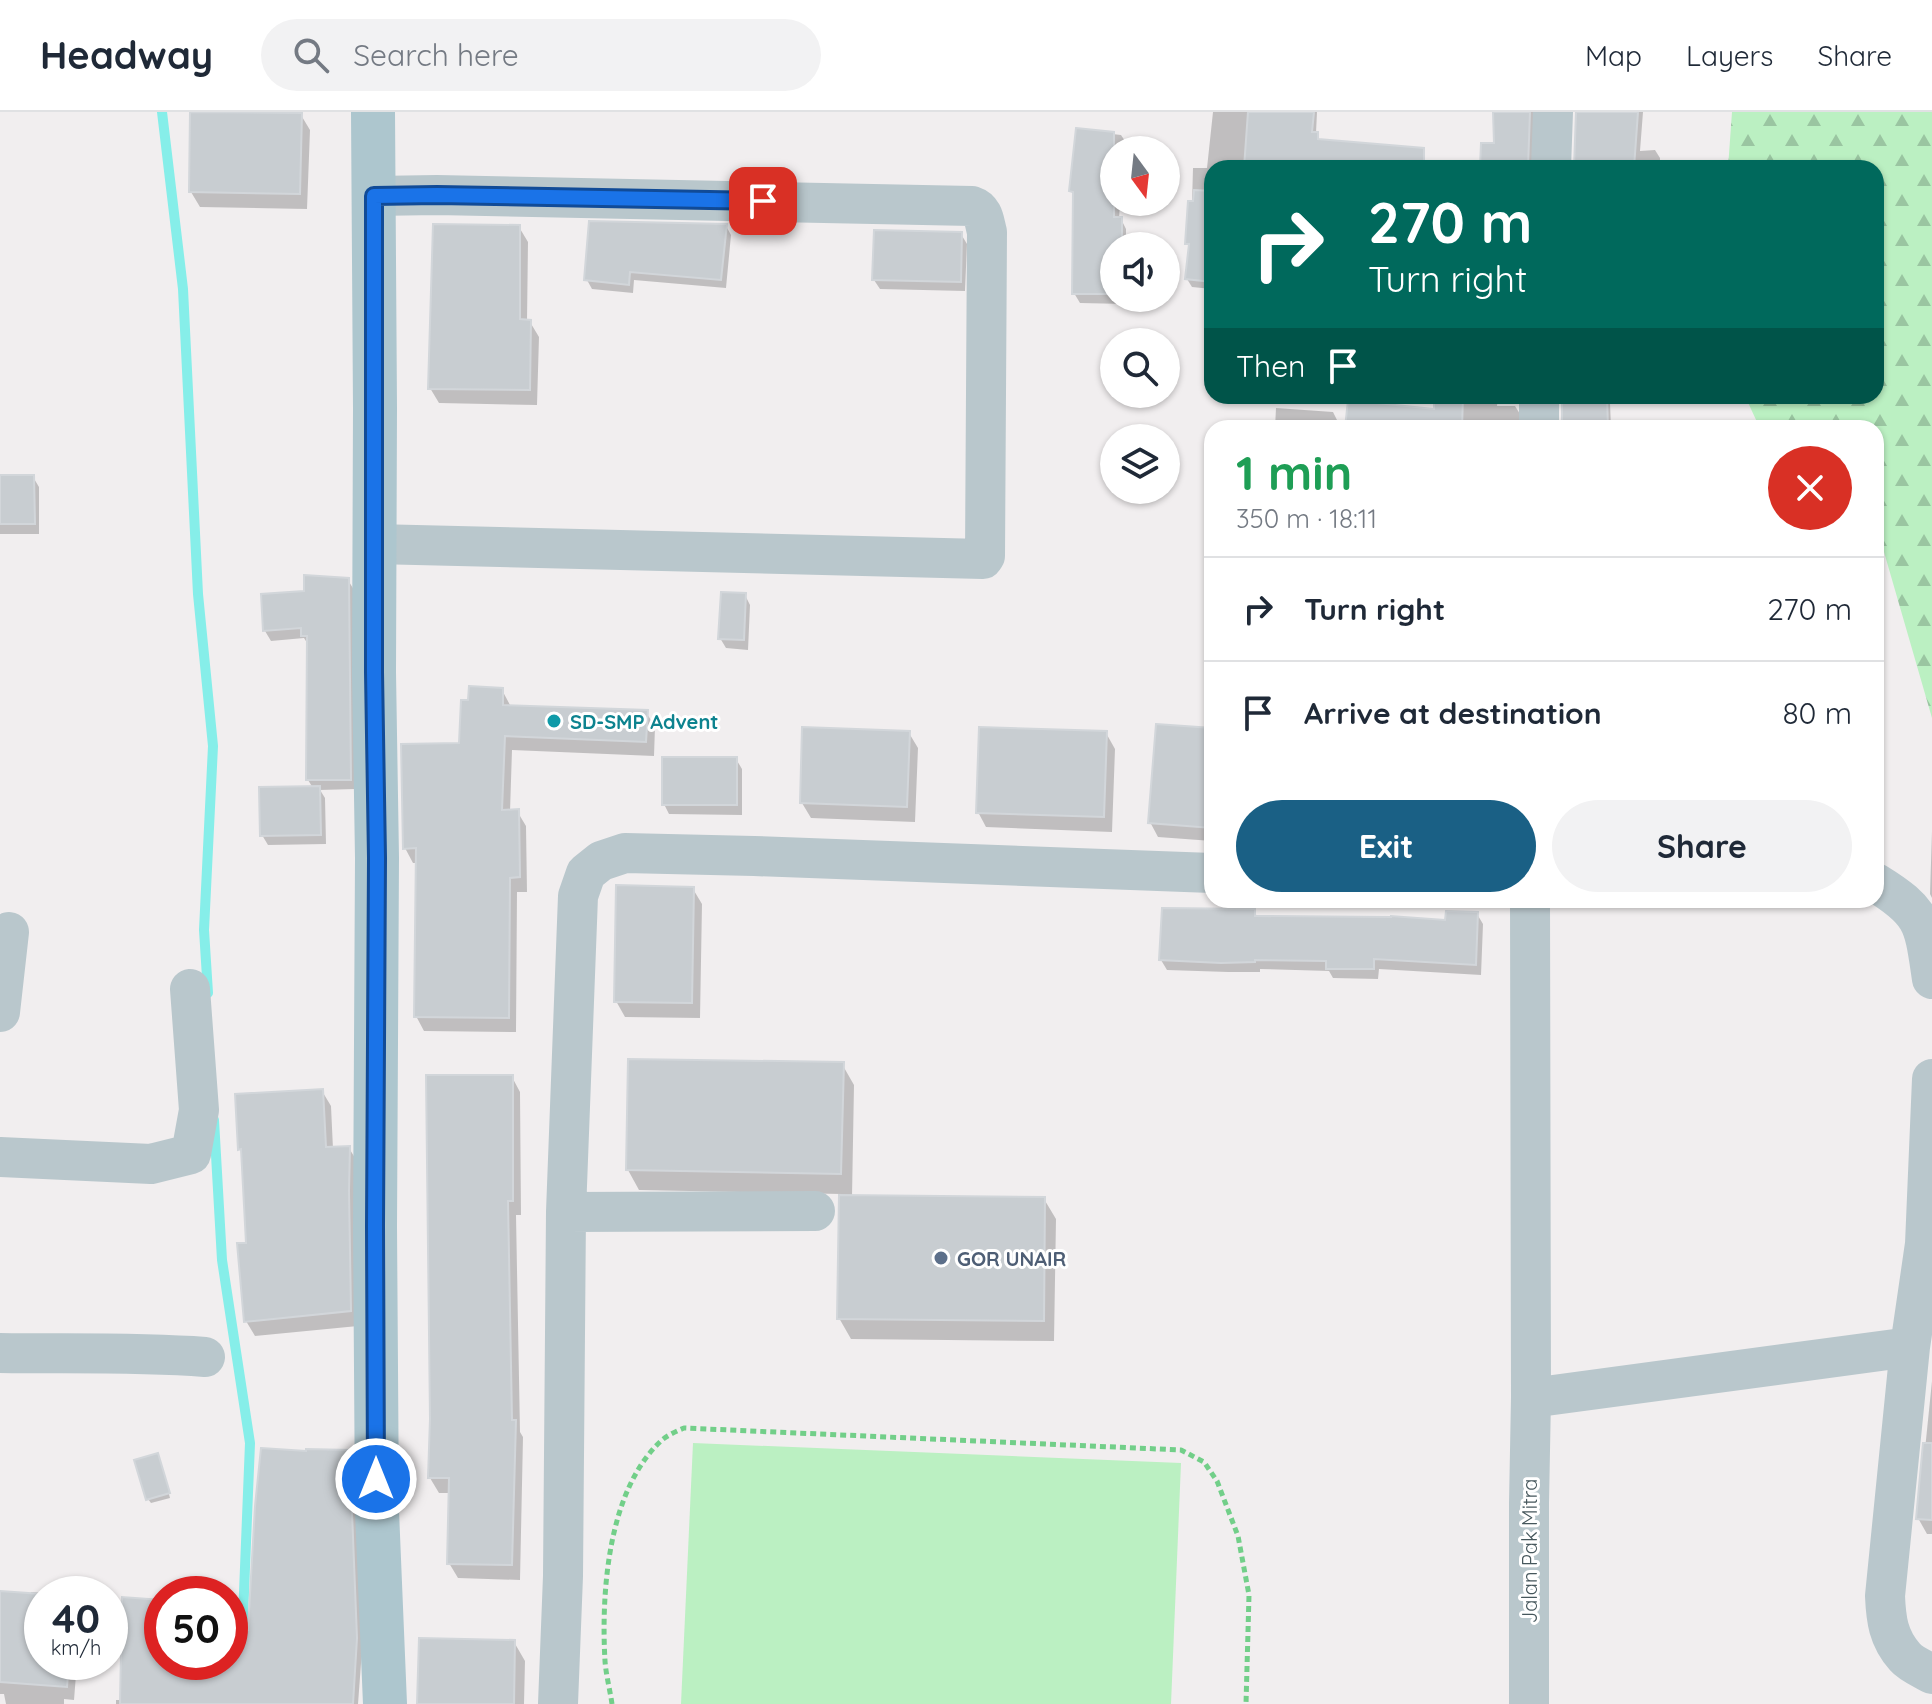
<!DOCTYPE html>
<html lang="en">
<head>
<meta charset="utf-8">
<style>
  body { margin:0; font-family:Quicksand,sans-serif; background:#f2f2f3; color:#1f2937; height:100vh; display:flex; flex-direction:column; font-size:30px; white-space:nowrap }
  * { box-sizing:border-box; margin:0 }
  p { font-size:26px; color:#747a83 }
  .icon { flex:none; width:44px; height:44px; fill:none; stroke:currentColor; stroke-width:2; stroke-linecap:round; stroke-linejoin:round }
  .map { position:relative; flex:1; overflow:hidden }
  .drawer { position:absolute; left:1204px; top:308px; width:680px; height:488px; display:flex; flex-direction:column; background:#fff; border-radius:24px; box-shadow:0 2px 6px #0004 }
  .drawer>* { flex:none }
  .banner { position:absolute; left:1204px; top:48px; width:680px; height:244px; border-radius:24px; box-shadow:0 2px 6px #0004; background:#00695c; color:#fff; overflow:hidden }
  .needle { width:52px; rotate:165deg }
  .controls { position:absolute; left:1100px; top:24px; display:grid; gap:16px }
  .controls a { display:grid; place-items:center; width:80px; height:80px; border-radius:50%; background:#fff; box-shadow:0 2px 6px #0004; font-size:40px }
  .speed { position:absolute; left:24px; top:1464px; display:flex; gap:16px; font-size:40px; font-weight:700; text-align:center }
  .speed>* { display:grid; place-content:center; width:104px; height:104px; border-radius:50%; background:#fff; box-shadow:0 2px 6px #0004; line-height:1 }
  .speed small { font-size:20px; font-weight:400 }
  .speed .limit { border:12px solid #d22; background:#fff; color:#111 }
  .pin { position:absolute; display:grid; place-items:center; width:68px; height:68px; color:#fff; margin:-34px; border-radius:16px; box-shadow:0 4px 12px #0006 }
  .me { position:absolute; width:88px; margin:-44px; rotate:0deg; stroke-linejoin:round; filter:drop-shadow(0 0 6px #0008) }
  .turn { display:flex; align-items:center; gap:28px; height:168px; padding:0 32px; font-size:36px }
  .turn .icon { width:104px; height:104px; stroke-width:2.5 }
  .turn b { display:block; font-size:56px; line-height:68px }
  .then { display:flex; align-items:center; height:76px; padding:0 32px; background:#0003; gap:16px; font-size:30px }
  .round { display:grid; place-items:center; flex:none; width:84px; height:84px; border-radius:42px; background:#f2f2f3 }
  .summary { display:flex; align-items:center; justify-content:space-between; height:136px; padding:0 32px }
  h1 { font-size:48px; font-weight:700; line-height:60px; color:#1e9e55 }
  .action { display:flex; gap:16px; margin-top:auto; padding:16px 32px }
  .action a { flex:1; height:92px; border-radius:48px; background:#1a6085; color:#fff; font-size:32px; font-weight:700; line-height:92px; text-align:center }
  .action a+a { background:#f2f2f3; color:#1f2937 }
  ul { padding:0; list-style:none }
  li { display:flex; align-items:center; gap:24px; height:104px; padding:0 32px; border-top:2px solid #e0e1e3 }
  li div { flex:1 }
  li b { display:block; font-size:30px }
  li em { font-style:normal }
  header { display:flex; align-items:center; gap:48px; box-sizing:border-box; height:112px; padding:0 40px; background:#fff; border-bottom:2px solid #e0e1e3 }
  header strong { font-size:38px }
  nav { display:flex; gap:44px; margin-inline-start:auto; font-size:28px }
  .search { width:560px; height:72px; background:#f2f2f3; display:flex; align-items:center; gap:20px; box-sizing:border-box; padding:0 28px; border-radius:44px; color:#747a83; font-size:30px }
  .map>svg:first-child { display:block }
</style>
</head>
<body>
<header>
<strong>Headway</strong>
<div class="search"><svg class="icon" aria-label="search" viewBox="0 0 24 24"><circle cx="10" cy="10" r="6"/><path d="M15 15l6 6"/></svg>Search here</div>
<nav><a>Map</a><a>Layers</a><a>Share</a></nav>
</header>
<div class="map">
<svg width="1932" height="1592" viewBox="0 0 1932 1592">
  <defs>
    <pattern id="forest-firs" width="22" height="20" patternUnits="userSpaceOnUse" patternTransform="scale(2)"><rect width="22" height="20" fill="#bbf0c2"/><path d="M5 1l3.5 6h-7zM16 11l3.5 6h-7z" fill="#9ac5a1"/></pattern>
  </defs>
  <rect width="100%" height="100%" fill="#f1eeef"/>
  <path fill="url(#forest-firs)" d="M 1732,0 L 1932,0 L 1932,606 L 1884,440 L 1876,432 L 1876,316 L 1762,316 L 1757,310 L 1745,284 L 1876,284 L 1876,56 L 1728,56 Z"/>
  <path fill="#bbf0c2" d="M 693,1331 L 1181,1351 L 1171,1592 L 681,1592 Z"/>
  <path fill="#0003" d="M 1213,0 L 1317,0 L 1316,21 L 1321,30 L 1392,56 L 1212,56 L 1212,177 L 1192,175 L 1187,167 L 1190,137 L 1187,131 L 1192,91 L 1193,56 L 1207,56 Z
    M 1495,0 L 1536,0 L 1532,56 L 1482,56 L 1496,33 Z
    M 1578,0 L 1643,0 L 1640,39 L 1655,38 L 1660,46 L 1660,56 L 1576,56 Z
    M 301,3 L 310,18 L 307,97 L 200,95 L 191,80 Z
    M 1077,18 L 1121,23 L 1127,32 L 1126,38 L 1114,38 L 1114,90 L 1120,90 L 1119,107 L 1121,107 L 1126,117 L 1126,134 L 1114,134 L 1114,186 L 1125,186 L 1125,192 L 1080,191 L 1074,181 L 1075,86 L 1071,79 Z
    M 726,114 L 731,123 L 726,176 L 634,168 L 633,181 L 592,177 L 587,168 Z
    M 519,115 L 528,130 L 527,210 L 530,210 L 539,225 L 537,293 L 439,291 L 430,276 Z
    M 961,122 L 967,132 L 965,179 L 880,177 L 874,168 Z
    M 1446,284 L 1498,284 L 1497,294 L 1515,294 L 1520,302 L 1520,316 L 1347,316 L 1436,299 Z
    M 1564,284 L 1606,284 L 1610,291 L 1611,316 L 1564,316 Z
    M 1276,296 L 1333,300 L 1338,310 L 1338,316 L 1275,316 Z
    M 0,365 L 33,365 L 39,375 L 39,422 L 0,422 Z
    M 348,468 L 354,478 L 355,677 L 320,678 L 325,686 L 326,732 L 268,733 L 262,723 L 313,676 L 308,668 L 309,534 L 304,526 L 271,529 L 265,519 L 305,480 Z
    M 745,483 L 750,493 L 748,538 L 726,536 L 720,526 Z
    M 502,578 L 511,595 L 646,600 L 655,615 L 654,644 L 512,638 L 510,700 L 517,699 L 526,714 L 527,780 L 517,780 L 516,920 L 424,919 L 416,904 L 418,751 L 413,751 L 405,736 L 461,633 Z
    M 1212,618 L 1212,729 L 1158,725 L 1150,710 Z
    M 909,621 L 918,636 L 915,710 L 811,706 L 802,691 Z
    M 1106,621 L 1115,637 L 1112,720 L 986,715 L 978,700 Z
    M 736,647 L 742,657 L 742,703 L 669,702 L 664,692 Z
    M 1876,689 L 1880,696 L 1878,730 L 1876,729 Z
    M 1932,719 L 1932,786 L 1930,782 Z
    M 693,777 L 702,792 L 700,906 L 625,905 L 616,889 Z
    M 1254,799 L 1258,806 L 1447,810 L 1477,802 L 1483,812 L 1481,863 L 1379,857 L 1378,867 L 1333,866 L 1329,859 L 1260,857 L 1260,860 L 1228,860 L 1167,858 L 1161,848 Z
    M 842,952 L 854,973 L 852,1085 L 1044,1087 L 1056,1107 L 1054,1229 L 851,1227 L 839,1206 L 841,1082 L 639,1078 L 628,1058 Z
    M 512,965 L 520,980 L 521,1103 L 516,1103 L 520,1320 L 523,1325 L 520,1468 L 458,1466 L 449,1451 L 451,1381 L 439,1381 L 430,1366 Z
    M 322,979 L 331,994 L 333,1037 L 349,1036 L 358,1051 L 358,1214 L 255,1224 L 246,1209 L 248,1132 L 244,1043 L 240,1037 Z
    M 1932,1269 L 1932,1422 L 1927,1422 L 1918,1406 Z
    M 350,1340 L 357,1351 L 362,1538 L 358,1592 L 116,1592 L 116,1588 L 122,1588 L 162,1512 L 162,1550 L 230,1550 L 230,1519 L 250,1520 Z
    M 160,1348 L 170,1386 L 151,1391 L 148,1387 Z
    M 31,1480 L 57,1482 L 42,1482 L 42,1550 L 77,1550 L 74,1588 L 64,1587 L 64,1592 L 6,1592 L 4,1582 L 0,1582 L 0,1481 L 31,1483 Z
    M 514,1530 L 525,1549 L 524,1592 L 419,1592 Z"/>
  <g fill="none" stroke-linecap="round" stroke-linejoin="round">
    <path stroke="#86eee9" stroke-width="10" d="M 162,0 L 183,177 L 198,482 L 213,634 L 204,818 L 208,881
      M 214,1008 L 222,1148 L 250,1331 L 242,1530"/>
  </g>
  <path fill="#c8cdd1" stroke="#d2d6da" stroke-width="2" d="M 190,0 L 302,1 L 300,82 L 189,80 Z
    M 1248,0 L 1314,0 L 1312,20 L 1318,20 L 1318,27 L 1424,36 L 1424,56 L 1244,56 Z
    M 1493,0 L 1530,0 L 1528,56 L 1480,56 L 1481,31 L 1494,31 Z
    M 1576,0 L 1638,0 L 1634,56 L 1574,56 Z
    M 1076,16 L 1114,20 L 1114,105 L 1122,105 L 1122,134 L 1114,134 L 1114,182 L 1072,182 L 1073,80 L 1069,79 Z
    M 1194,78 L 1212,79 L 1212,170 L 1185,167 L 1189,132 L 1185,132 L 1188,89 L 1193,89 Z
    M 589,109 L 727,112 L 721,168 L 630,160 L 629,173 L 584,168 Z
    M 433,112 L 520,113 L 520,207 L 531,208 L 530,278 L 428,277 Z
    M 874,118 L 962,120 L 961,170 L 872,168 Z
    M 1434,284 L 1463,284 L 1462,316 L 1345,316 L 1348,288 L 1434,297 Z
    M 1562,284 L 1607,284 L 1608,316 L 1562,316 Z
    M 0,363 L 34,363 L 35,412 L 0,412 Z
    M 304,463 L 349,466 L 351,668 L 306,668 L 307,524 L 301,524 L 301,516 L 263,519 L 261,482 L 304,479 Z
    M 721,480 L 746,481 L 744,528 L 718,527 Z
    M 469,574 L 503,576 L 503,593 L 648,598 L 646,630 L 505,624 L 502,698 L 519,697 L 520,765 L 510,766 L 509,906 L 414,905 L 416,736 L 403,737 L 401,632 L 459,631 L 461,588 L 468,588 Z
    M 1156,612 L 1212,616 L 1212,716 L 1148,711 Z
    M 802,615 L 910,619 L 907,695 L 800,691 Z
    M 979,615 L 1107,619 L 1104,705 L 976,701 Z
    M 662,645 L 737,645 L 737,693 L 662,693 Z
    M 320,674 L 321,723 L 260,724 L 259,675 Z
    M 616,773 L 694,775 L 692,891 L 614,890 Z
    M 1162,796 L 1255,797 L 1255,804 L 1391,805 L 1391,804 L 1445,808 L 1446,799 L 1478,800 L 1476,853 L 1374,847 L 1374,857 L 1326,857 L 1326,849 L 1255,848 L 1255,850 L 1221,851 L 1159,848 Z
    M 628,947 L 844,950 L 841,1062 L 626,1058 Z
    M 426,963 L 513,963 L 513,1089 L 508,1089 L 512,1308 L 516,1308 L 512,1453 L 447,1452 L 449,1366 L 428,1366 L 430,1307 Z
    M 323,977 L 326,1035 L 350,1034 L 349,1079 L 351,1199 L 244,1210 L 237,1131 L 246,1131 L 241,1037 L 238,1038 L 235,982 Z
    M 839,1083 L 1045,1085 L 1044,1209 L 837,1207 Z
    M 1923,1331 L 1932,1331 L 1932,1408 L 1916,1407 Z
    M 261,1336 L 306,1339 L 306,1337 L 352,1338 L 352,1400 L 357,1526 L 353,1592 L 120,1592 L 122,1485 L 162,1488 L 162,1550 L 230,1550 L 230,1518 L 248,1518 L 255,1394 Z
    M 158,1341 L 170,1381 L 146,1388 L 134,1348 Z
    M 0,1479 L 42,1482 L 42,1550 L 69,1550 L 67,1575 L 0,1570 Z
    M 419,1526 L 515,1528 L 514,1592 L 417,1592 Z"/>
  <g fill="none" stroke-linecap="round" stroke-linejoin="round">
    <path stroke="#72cf89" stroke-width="5" stroke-dasharray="6 4" stroke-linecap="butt" d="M 612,1592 C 610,1578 606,1563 605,1549 C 601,1480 608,1377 662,1328 C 668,1323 677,1319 684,1316 L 1181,1338 L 1204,1350 L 1217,1369 L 1238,1424 L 1249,1483 L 1246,1592"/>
    <path stroke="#b9c7cc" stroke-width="40" d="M 1551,56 L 1553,0
      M 374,84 L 437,83 L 972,94 C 984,98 984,109 987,120 L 985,444 L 983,447 L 374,432
      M 1539,316 L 1539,284
      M 1876,771 C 1925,801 1924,813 1932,867
      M 0,900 L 9,820
      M 1932,967 L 1925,1132 L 1910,1235 L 1885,1484 C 1886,1507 1888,1526 1905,1545 C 1911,1552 1923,1557 1932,1562
      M 0,1045 L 151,1052 L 191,1042 L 199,998 L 190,877
      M 566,1100 L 815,1099
      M 0,1241 C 68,1242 137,1240 205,1245
      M 1531,1286 L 1910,1235
      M 558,1592 L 563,1464 L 566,1100 L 578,784 L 586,761 L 601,749 L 625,741 L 754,744 L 1212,761
      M 1529,1592 L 1529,1391 L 1531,1286 L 1530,788"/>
    <path stroke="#adc6ce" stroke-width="44" d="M 373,0 L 375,296 L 374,560 L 377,746 L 375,1114 L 377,1399 L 385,1592"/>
  </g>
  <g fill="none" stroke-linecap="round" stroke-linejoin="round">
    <g stroke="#114b97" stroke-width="20">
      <path id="route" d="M 376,1367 L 375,1114 L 377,746 L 374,560 L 374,84 L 437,83 L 763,89"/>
    </g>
    <use href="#route" stroke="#1a73e8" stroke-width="14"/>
  </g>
  <circle fill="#0f9aa8" stroke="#fff" stroke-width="3" cx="554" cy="609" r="8"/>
  <circle fill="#5c6f8a" stroke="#fff" stroke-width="3" cx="941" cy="1146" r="8"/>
  <g text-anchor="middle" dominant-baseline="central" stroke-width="6" stroke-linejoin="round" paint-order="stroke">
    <g font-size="20" font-weight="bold" fill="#0d838f" stroke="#fff" text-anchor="start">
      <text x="570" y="609">SD-SMP Advent</text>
    </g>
    <g font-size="20" font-weight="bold" fill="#4e5e75" stroke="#fff" text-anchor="start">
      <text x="957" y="1146">GOR UNAIR</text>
    </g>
    <g font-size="20" fill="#46575c" stroke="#fff">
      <text transform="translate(1529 1439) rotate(-90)">Jalan Pak Mitra</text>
    </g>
  </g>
</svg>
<div class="controls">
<a><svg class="needle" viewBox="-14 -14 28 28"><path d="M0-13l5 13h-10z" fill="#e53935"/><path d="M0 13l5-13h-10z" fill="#747a83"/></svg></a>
<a><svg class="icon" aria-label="sound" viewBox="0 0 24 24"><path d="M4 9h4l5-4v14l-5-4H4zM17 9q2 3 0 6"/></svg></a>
<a><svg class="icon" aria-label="search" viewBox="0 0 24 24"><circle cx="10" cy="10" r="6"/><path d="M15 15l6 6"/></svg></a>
<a><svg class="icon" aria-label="layers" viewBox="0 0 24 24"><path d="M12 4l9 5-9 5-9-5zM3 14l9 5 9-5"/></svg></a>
</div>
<div class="speed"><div>40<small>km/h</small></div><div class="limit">50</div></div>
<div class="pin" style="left:763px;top:89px;background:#d93025"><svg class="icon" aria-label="arrive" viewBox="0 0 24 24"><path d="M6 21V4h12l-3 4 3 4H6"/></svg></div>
<svg class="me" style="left:376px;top:1367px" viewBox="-20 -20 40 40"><circle r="17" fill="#1a73e8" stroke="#fff" stroke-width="3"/><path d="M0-11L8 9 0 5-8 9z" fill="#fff"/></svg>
<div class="banner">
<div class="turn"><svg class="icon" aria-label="right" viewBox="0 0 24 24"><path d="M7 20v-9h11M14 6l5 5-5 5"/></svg><div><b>270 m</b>Turn right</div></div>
<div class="then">Then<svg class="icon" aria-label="arrive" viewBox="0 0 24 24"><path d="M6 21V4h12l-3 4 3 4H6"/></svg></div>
</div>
<section class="drawer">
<div class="summary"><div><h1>1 min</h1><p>350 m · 18:11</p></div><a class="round" style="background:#d93025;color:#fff"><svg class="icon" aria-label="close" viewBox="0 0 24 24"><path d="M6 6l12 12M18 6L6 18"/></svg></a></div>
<ul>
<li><svg class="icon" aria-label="right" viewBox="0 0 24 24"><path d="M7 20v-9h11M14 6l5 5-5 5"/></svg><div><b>Turn right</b></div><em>270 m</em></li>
<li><svg class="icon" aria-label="arrive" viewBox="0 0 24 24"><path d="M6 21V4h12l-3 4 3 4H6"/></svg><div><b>Arrive at destination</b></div><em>80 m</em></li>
</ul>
<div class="action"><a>Exit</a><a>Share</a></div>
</section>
</div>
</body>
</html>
